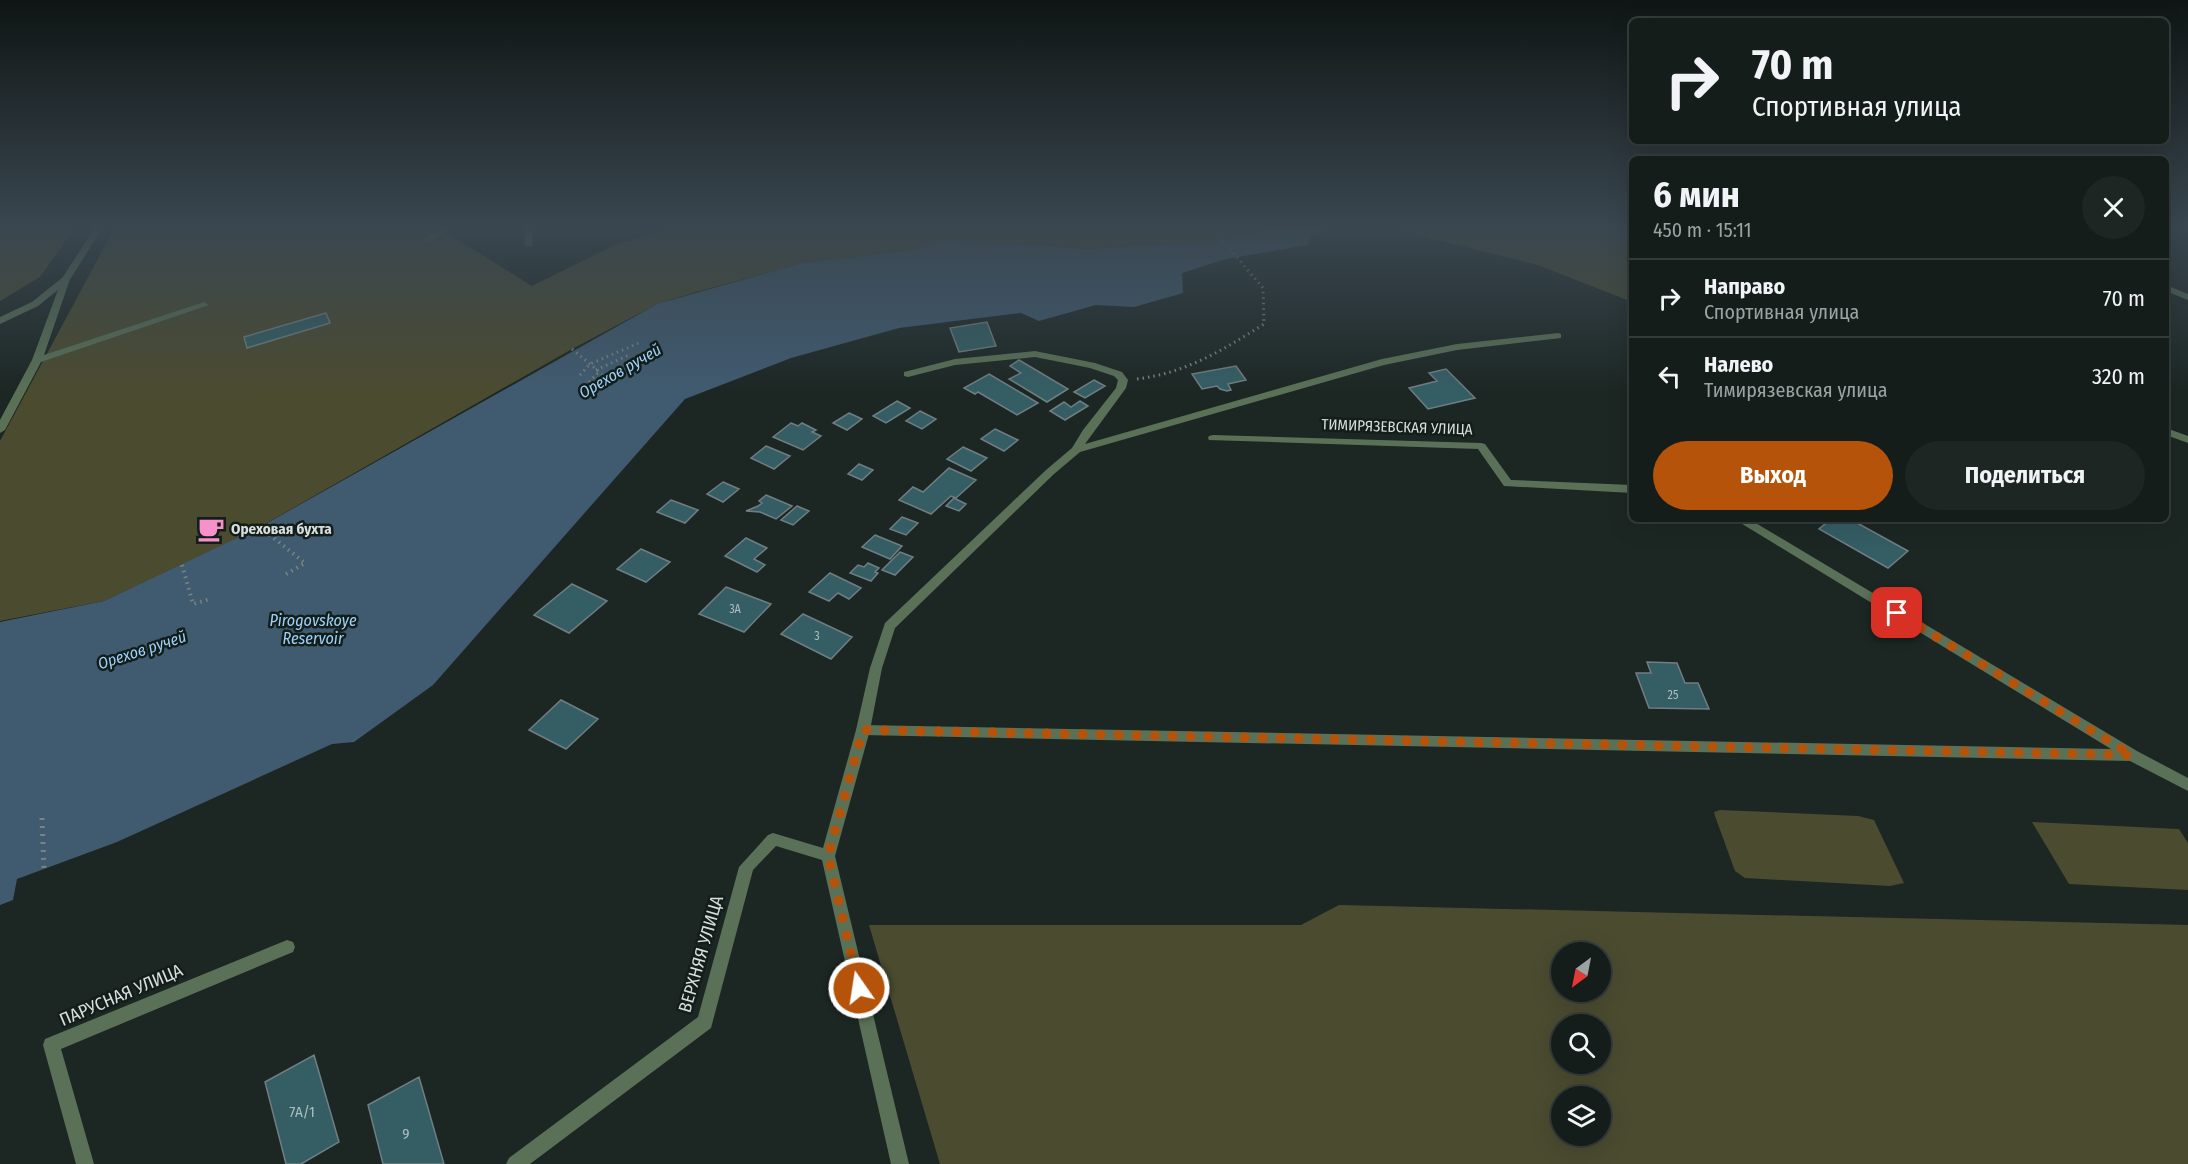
<!DOCTYPE html>
<html lang="ru">
<head>
<meta charset="utf-8">
<style>
  body { margin:0; font-family:"Fira Sans Condensed",sans-serif; background:#1e2624; color:#f1f3f6; height:100vh; display:flex; flex-direction:column; font-size:22px; white-space:nowrap }
  * { box-sizing:border-box; margin:0 }
  p { font-size:20px; color:#9da2a3 }
  .icon { flex:none; width:33px; height:33px; fill:none; stroke:currentColor; stroke-width:2; stroke-linecap:round; stroke-linejoin:round }
  .map { position:relative; flex:1; overflow:hidden }
  .sheet { position:absolute; left:1629px; top:156px; width:540px; height:366px; display:flex; flex-direction:column; background:#151d1b; border-radius:9px; box-shadow:0 6px 24px #0002,0 0 0 2px #343b3a }
  .sheet>* { flex:none }
  .hud { position:absolute; left:1629px; top:18px; width:540px; height:126px; border-radius:9px; box-shadow:0 6px 24px #0002,0 0 0 2px #343b3a; background:#151d1b; color:#f1f3f6; overflow:hidden }
  .needle { width:39px; rotate:212deg }
  .fabs { position:absolute; left:1551px; top:942px; display:grid; gap:12px }
  .fabs a { display:grid; place-items:center; width:60px; height:60px; border-radius:50%; background:#151d1b; box-shadow:0 6px 24px #0002,0 0 0 2px #343b3a; font-size:30px }
  .pin { position:absolute; display:grid; place-items:center; width:51px; height:51px; color:#fff; margin:-26px; border-radius:12px; box-shadow:0 3px 9px #0006 }
  .me { position:absolute; width:66px; margin:-33px; rotate:347deg; stroke-linejoin:round; filter:drop-shadow(0 0 4px #0008) }
  .turn { display:flex; align-items:center; gap:21px; height:126px; padding:0 24px; font-size:27px }
  .turn .icon { width:78px; height:78px; stroke-width:2.5 }
  .turn b { display:block; font-size:42px; line-height:51px }
  .round { display:grid; place-items:center; flex:none; width:63px; height:63px; border-radius:32px; background:#1e2624 }
  .headline { display:flex; align-items:center; justify-content:space-between; height:102px; padding:0 24px }
  h1 { font-size:36px; font-weight:700; line-height:45px }
  .action { display:flex; gap:12px; margin-top:auto; padding:12px 24px }
  .action a { flex:1; height:69px; border-radius:36px; background:#b45309; color:#fff; font-size:24px; font-weight:700; line-height:69px; text-align:center }
  .action a+a { background:#1e2624; color:#f1f3f6 }
  ul { padding:0; list-style:none }
  li { display:flex; align-items:center; gap:18px; height:78px; padding:0 24px; border-top:2px solid #343b3a }
  li div { flex:1 }
  li b { display:block; font-size:22px }
  li em { font-style:normal }
  .map>svg:first-child { display:block }
</style>
</head>
<body>
<div class="map">
<svg width="2188" height="1164" viewBox="0 0 2188 1164">
  <rect width="100%" height="100%" fill="#1c2724"/>
  <path fill="#4b4b30" fill-rule="evenodd" d="M 0,229 L 74,229 L 40,277 L 0,301 Z
    M 114,229 L 441,229 L 532,286 L 617,244 L 670,229 L 1269,229 L 1217,241 L 1089,249 L 943,239 L 915,250 L 802,263 L 696,292 L 657,304 L 572,349 L 251,532 L 104,601 L 0,621 L 0,441 Z
    M 1394,229 L 1632,229 L 1632,302 L 1538,265 Z
    M 1720,810 L 1858,816 L 1874,820 L 1904,883 L 1890,886 L 1745,878 L 1735,871 L 1715,816 L 1714,812 Z
    M 2032,822 L 2179,829 L 2188,843 L 2188,890 L 2069,884 Z
    M 1339,905 L 2188,925 L 2188,1164 L 940,1164 L 869,925 L 1301,925 ZM 1562,952 L 1600,952 L 1600,992 L 1562,992 ZM 1562,1024 L 1600,1024 L 1600,1064 L 1562,1064 ZM 1562,1096 L 1600,1096 L 1600,1136 L 1562,1136 Z"/>
  <path fill="#405b70" d="M 1269,229 L 1336,229 L 1310,236 L 1307,245 L 1226,259 L 1182,273 L 1183,293 L 1134,307 L 1096,305 L 1039,321 L 1021,313 L 899,328 L 791,358 L 685,399 L 433,685 L 354,742 L 332,744 L 117,842 L 17,879 L 13,900 L 0,905 L 0,622 L 104,601 L 260,527 L 657,304 L 802,263 L 915,250 L 943,239 L 1089,249 L 1217,241 Z"/>
  <path fill="#345e64" stroke="#707e81" stroke-width="1.5" d="M 326,313 L 330,323 L 247,348 L 244,337 Z
    M 987,322 L 996,346 L 959,352 L 950,328 Z
    M 1019,360 L 1068,389 L 1047,402 L 1009,379 L 1021,373 L 1010,366 Z
    M 1236,366 L 1246,380 L 1228,384 L 1231,390 L 1227,391 L 1220,389 L 1217,386 L 1202,389 L 1192,374 Z
    M 1446,369 L 1475,398 L 1428,409 L 1409,388 L 1437,381 L 1429,373 Z
    M 989,374 L 1038,403 L 1017,415 L 978,392 L 975,394 L 964,388 Z
    M 1094,380 L 1105,386 L 1085,398 L 1074,392 Z
    M 897,401 L 910,408 L 886,423 L 873,416 Z
    M 1080,401 L 1088,406 L 1065,420 L 1050,411 L 1064,402 L 1071,407 Z
    M 920,411 L 936,419 L 922,429 L 906,421 Z
    M 849,413 L 862,419 L 847,430 L 833,423 Z
    M 791,423 L 798,426 L 802,423 L 816,430 L 812,432 L 821,436 L 803,450 L 773,437 Z
    M 995,429 L 1018,440 L 1004,451 L 981,439 Z
    M 766,446 L 790,456 L 774,469 L 751,458 Z
    M 963,447 L 987,458 L 971,471 L 947,459 Z
    M 859,464 L 873,470 L 862,480 L 848,474 Z
    M 949,468 L 976,480 L 956,498 L 951,496 L 931,514 L 899,500 L 913,487 L 923,492 Z
    M 723,482 L 739,489 L 723,502 L 707,494 Z
    M 766,495 L 792,506 L 776,519 L 760,512 L 746,511 L 758,506 L 762,503 L 759,501 Z
    M 954,498 L 966,504 L 959,511 L 946,506 Z
    M 671,500 L 698,510 L 685,523 L 657,512 Z
    M 797,506 L 809,511 L 793,525 L 781,520 Z
    M 902,517 L 918,523 L 906,535 L 890,529 Z
    M 1831,519 L 1850,519 L 1908,551 L 1888,568 L 1819,529 Z
    M 875,535 L 902,546 L 890,559 L 862,547 Z
    M 746,538 L 767,548 L 754,559 L 765,565 L 757,572 L 725,556 Z
    M 641,549 L 670,562 L 646,582 L 617,569 Z
    M 900,552 L 913,557 L 895,575 L 882,570 Z
    M 868,563 L 879,568 L 875,572 L 878,573 L 871,581 L 850,573 L 858,565 L 864,567 Z
    M 830,573 L 861,588 L 849,599 L 838,593 L 829,601 L 809,592 Z
    M 572,584 L 607,601 L 569,633 L 534,615 Z
    M 726,587 L 771,604 L 744,632 L 699,614 Z
    M 803,614 L 852,637 L 831,659 L 781,634 Z
    M 1647,662 L 1677,663 L 1685,683 L 1698,683 L 1709,709 L 1649,708 L 1636,673 L 1651,673 Z
    M 561,700 L 598,719 L 566,749 L 529,730 Z
    M 314,1055 L 339,1142 L 301,1164 L 286,1164 L 265,1082 Z
    M 419,1077 L 444,1164 L 383,1164 L 368,1105 Z"/>
  <g fill="none" stroke-linecap="round" stroke-linejoin="round">
    <path stroke="#7a8381" stroke-width="3" stroke-dasharray="1.5 4" stroke-linecap="butt" d="M 572,349 L 602,374
      M 596,370 L 629,355
      M 580,375 L 590,364 L 641,342
      M 1137,379 C 1186,373 1223,350 1264,324 L 1263,288 L 1213,229
      M 589,382 L 599,372"/>
    <path stroke="#7a8381" stroke-width="4" stroke-dasharray="1.5 4.5" stroke-linecap="butt" d="M 260,527 L 305,563 L 286,574
      M 182,565 L 193,604 L 210,599"/>
    <path stroke="#7a8381" stroke-width="5" stroke-dasharray="2 6" stroke-linecap="butt" d="M 42,818 L 44,869"/>
    <path fill="#5a7157" fill-rule="evenodd" d="M 441,229 L 452,229 L 427,243 L 420,241 Z
      M 525,229 L 533,229 L 532,247 L 525,245 Z
      M 66,276 L 70,279 L 44,355 L 201,303 L 204,302 L 209,305 L 41,362 L 5,430 L 0,433 L 0,420 L 32,360 L 62,279 Z
      M 2166,285 L 2188,294 L 2188,300 L 2166,291 Z
      M 1213,435 L 1481,443 L 1485,444 L 1511,480 L 1632,485 L 1632,493 L 1504,486 L 1478,449 L 1209,440 L 1208,438 L 1209,436 Z
      M 1734,519 L 1749,519 L 2137,751 L 2188,778 L 2188,791 L 2130,761 L 863,735 L 858,734 L 856,730 L 858,726 L 863,725 L 2111,749 Z"/>
    <path fill="#5a7157" fill-rule="evenodd" d="M 94,229 L 102,229 L 69,281 L 38,306 L 0,324 L 0,317 L 32,302 L 63,277 Z
      M 1558,333 L 1561,334 L 1561,338 L 1457,350 L 1384,365 L 1080,452 L 1054,474 L 895,628 L 882,668 L 870,730 L 835,856 L 909,1164 L 891,1164 L 822,860 L 776,846 L 753,870 L 711,1028 L 530,1164 L 506,1164 L 509,1158 L 698,1017 L 739,867 L 768,835 L 773,833 L 823,848 L 856,730 L 870,668 L 885,623 L 1046,470 L 1072,448 L 1083,430 L 1116,388 L 1118,380 L 1114,376 L 1090,368 L 1035,357 L 955,365 L 908,377 L 904,376 L 904,372 L 955,359 L 1035,351 L 1095,363 L 1122,372 L 1128,380 L 1126,388 L 1085,444 L 1382,359 L 1457,344 Z
      M 2166,428 L 2188,436 L 2188,443 L 2166,435 Z
      M 287,940 L 293,942 L 295,947 L 293,952 L 61,1049 L 94,1164 L 76,1164 L 43,1045 L 45,1039 Z"/>
  </g>
  <linearGradient id="sky" x2="0" y2="1"><stop stop-color="#0f1514"/><stop offset="0.58" stop-color="#3a4750"/><stop offset="1" stop-color="#3a4750" stop-opacity="0"/></linearGradient>
  <rect width="2188" height="392" fill="url(#sky)"/>
  <g fill="none" stroke-linecap="round" stroke-linejoin="round">
    <path stroke="#b45309" stroke-width="10" stroke-dasharray="0 18" d="M 859,988 L 828,856 L 863,730 L 2132,755 L 1897,613"/>
  </g>
  <defs>
    <g id="cafe-bare" transform="scale(2.07)"><path d="M-5.5-4.5H6V0H3Q3 3.5 0 3.5H-2.5Q-5.5 3.5-5.5 0ZM3-3.2v2h1.7v-2ZM-6 4.5H4V6H-6Z" fill="#f890cc" stroke="#131e1b" stroke-width="2.5" paint-order="stroke"/></g>
  </defs>
  <g fill-rule="evenodd">
    <use href="#cafe-bare" x="211" y="529"/>
  </g>
  <g text-anchor="middle" dominant-baseline="central" stroke-width="5" stroke-linejoin="round" paint-order="stroke">
    <g font-size="12" fill="#aebebe">
      <text x="735" y="609">3А</text>
      <text x="817" y="636">3</text>
      <text x="1673" y="695">25</text>
    </g>
    <g font-size="15" fill="#d7dedc" stroke="#131e1b">
      <text transform="translate(1397 427) rotate(2)">ТИМИРЯЗЕВСКАЯ УЛИЦА</text>
    </g>
    <g font-size="15" font-weight="bold" fill="#d7dedc" stroke="#131e1b" text-anchor="start">
      <text x="231" y="529">Ореховая бухта</text>
    </g>
    <g font-size="15" fill="#aebebe">
      <text x="302" y="1112">7А/1</text>
      <text x="406" y="1134">9</text>
    </g>
    <g font-size="16" font-style="italic" fill="#9ed0f9" stroke="#131e1b">
      <text transform="translate(620 371) rotate(-30)">Орехов ручей</text>
      <text x="313" y="620">Pirogovskoye<tspan x="313" dy="18">Reservoir</tspan></text>
      <text transform="translate(142 650) rotate(-18)">Орехов ручей</text>
    </g>
    <g font-size="18" fill="#d7dedc" stroke="#131e1b">
      <text transform="translate(701 954) rotate(-74)">ВЕРХНЯЯ УЛИЦА</text>
      <text transform="translate(121 995) rotate(-23)">ПАРУСНАЯ УЛИЦА</text>
    </g>
  </g>
</svg>
<div class="fabs">
<a><svg class="needle" viewBox="-14 -14 28 28"><path d="M0-13l5 13h-10z" fill="#e53935"/><path d="M0 13l5-13h-10z" fill="#9da2a3"/></svg></a>
<a><svg class="icon" aria-label="search" viewBox="0 0 24 24"><circle cx="10" cy="10" r="6"/><path d="M15 15l6 6"/></svg></a>
<a><svg class="icon" aria-label="layers" viewBox="0 0 24 24"><path d="M12 4l9 5-9 5-9-5zM3 14l9 5 9-5"/></svg></a>
</div>
<div class="pin" style="left:1897px;top:613px;background:#d93025"><svg class="icon" aria-label="arrive" viewBox="0 0 24 24"><path d="M6 21V4h12l-3 4 3 4H6"/></svg></div>
<svg class="me" style="left:859px;top:988px" viewBox="-20 -20 40 40"><circle r="17" fill="#b45309" stroke="#fff" stroke-width="3"/><path d="M0-11L8 9 0 5-8 9z" fill="#fff"/></svg>
<div class="hud">
<div class="turn"><svg class="icon" aria-label="right" viewBox="0 0 24 24"><path d="M7 20v-9h11M14 6l5 5-5 5"/></svg><div><b>70 m</b>Спортивная улица</div></div>
</div>
<section class="sheet">
<div class="headline"><div><h1>6 мин</h1><p>450 m · 15:11</p></div><a class="round"><svg class="icon" aria-label="close" viewBox="0 0 24 24"><path d="M6 6l12 12M18 6L6 18"/></svg></a></div>
<ul>
<li><svg class="icon" aria-label="right" viewBox="0 0 24 24"><path d="M7 20v-9h11M14 6l5 5-5 5"/></svg><div><b>Направо</b><p>Спортивная улица</p></div><em>70 m</em></li>
<li><svg class="icon" aria-label="left" viewBox="0 0 24 24"><path d="M17 20v-9H6M10 6l-5 5 5 5"/></svg><div><b>Налево</b><p>Тимирязевская улица</p></div><em>320 m</em></li>
</ul>
<div class="action"><a>Выход</a><a>Поделиться</a></div>
</section>
</div>
</body>
</html>
